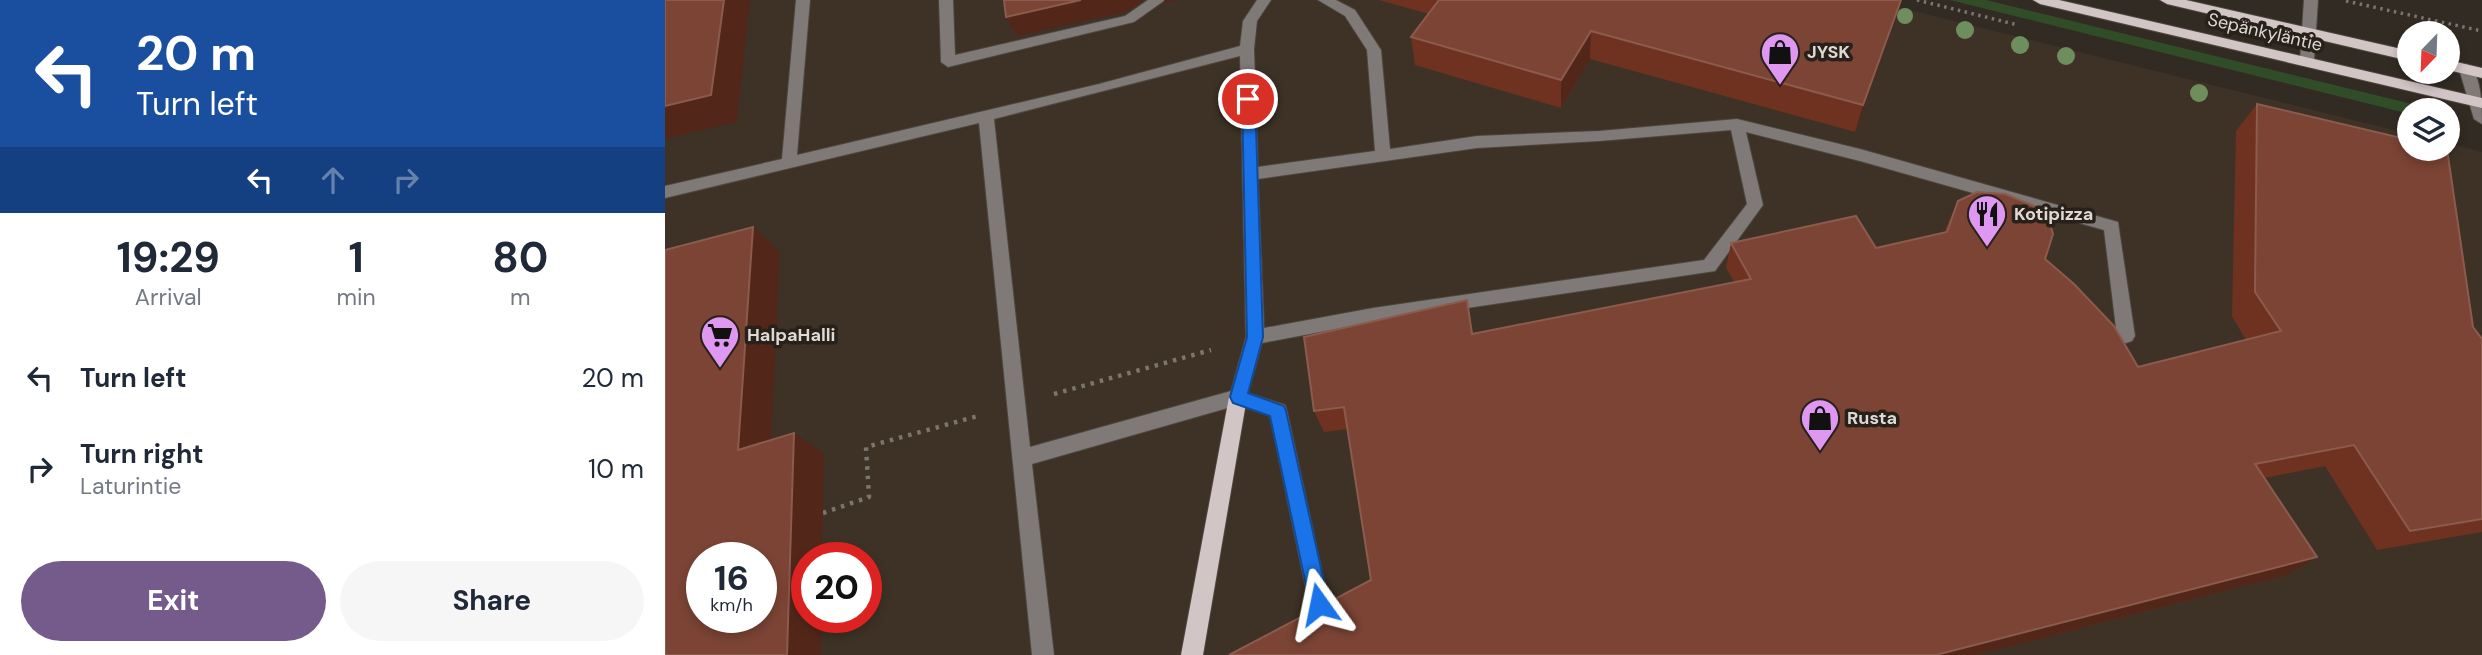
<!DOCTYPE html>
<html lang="en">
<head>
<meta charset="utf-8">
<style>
  body { margin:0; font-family:"DM Sans",sans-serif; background:#f6f6f7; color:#1f2937; height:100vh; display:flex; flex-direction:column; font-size:26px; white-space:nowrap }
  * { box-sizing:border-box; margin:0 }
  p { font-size:23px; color:#747a83 }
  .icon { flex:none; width:38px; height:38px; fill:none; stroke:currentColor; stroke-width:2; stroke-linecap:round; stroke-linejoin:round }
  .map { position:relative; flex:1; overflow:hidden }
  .details { display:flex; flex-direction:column; background:#fff; width:665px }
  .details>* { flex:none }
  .guide { background:#1a4fa0; color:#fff; overflow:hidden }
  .needle { width:46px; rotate:203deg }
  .fabs { position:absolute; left:1732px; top:21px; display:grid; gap:14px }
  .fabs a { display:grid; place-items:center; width:63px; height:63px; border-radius:50%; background:#fff; box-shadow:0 4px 10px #0003; font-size:35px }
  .speed { position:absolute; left:21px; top:542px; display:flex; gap:14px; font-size:35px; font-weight:700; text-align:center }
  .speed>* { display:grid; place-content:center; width:91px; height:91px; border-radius:50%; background:#fff; box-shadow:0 4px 10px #0003; line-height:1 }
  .speed small { font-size:18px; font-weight:400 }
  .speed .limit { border:10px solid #d22; background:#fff; color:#111 }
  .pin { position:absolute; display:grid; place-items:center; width:60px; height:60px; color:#fff; margin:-30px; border:4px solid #fff; border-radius:50%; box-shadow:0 2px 7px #0007 }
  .me { position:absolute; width:77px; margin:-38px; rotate:348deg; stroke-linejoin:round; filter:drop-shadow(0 0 5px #0008) }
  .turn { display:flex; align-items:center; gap:24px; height:147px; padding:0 21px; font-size:32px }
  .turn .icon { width:91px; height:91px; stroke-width:2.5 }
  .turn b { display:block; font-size:49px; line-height:60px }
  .lanes { display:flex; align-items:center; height:66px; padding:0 21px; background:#0003; justify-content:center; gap:35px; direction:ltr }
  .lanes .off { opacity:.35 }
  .eta { display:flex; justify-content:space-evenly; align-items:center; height:119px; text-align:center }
  .eta b { font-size:42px; font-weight:700; line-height:49px }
  .primary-button { display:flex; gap:14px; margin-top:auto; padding:14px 21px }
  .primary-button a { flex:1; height:80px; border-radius:42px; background:#755b8b; color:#fff; font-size:28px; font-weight:700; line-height:80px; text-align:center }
  .primary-button a+a { background:#f6f6f7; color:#1f2937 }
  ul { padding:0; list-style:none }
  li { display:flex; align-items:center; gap:21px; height:91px; padding:0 21px }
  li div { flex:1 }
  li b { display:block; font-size:26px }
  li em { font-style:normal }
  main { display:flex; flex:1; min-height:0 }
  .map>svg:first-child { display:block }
</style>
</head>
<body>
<main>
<section class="details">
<div class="guide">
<div class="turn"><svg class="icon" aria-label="left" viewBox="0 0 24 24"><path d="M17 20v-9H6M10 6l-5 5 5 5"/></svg><div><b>20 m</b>Turn left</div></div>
<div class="lanes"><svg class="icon" aria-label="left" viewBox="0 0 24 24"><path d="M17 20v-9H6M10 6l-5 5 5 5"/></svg><svg class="icon off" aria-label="ahead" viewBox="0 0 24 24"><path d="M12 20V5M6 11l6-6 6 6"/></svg><svg class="icon off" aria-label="right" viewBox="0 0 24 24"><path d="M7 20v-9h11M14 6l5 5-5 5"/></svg></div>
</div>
<div class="eta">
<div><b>19:29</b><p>Arrival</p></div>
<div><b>1</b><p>min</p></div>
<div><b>80</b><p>m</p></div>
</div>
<ul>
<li><svg class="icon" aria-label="left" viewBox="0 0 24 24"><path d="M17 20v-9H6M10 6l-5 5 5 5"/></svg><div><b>Turn left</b></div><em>20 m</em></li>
<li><svg class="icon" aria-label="right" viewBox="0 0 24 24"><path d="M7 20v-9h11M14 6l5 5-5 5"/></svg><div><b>Turn right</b><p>Laturintie</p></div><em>10 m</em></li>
</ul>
<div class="primary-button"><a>Exit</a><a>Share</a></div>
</section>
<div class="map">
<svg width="1817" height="655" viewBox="0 0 1817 655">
  <rect width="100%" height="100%" fill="#322b23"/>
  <path fill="#3d3225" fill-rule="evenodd" d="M 0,0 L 1204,0 L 1745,134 L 1745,149 L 1783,149 L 1783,143 L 1817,152 L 1817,655 L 0,655 ZM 37,558 L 96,558 L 96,618 L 37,618 ZM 142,558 L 201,558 L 201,618 L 142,618 Z"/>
  <path fill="#314d28" d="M 1285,0 L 1321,0 L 1747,104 L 1752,110 L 1745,110 L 1745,114 Z"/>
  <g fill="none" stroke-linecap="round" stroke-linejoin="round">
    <g stroke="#4e473f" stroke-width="2">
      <path id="minor" d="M 131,0 L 145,0 L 132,155 L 434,84 L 575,46 L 578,21 L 592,0 L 606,0 L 592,21 L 589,49 L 593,167 L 710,151 L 702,50 L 680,16 L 653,0 L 671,0 L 690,10 L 716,50 L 725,149 L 812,136 L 934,131 L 1072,119 L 1195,149 L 1453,222 L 1470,336 L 1467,341 L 1461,343 L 1455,341 L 1452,336 L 1439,230 L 1195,161 L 1081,132 L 1098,205 L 1050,271 L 708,322 L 597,343 L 583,393 L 620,405 L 622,411 L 664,604 L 661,611 L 654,614 L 647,611 L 644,604 L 605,416 L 573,405 L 367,464 L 389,655 L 367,655 L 314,123 L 0,198 L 0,186 L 117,159 ZM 575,56 L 581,337 L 566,391 L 365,447 L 329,119 ZM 1066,130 L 1082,204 L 1039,260 L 708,308 L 599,328 L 593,179 L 812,148 L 934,141 Z
        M 274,0 L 288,0 L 290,55 L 460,16 L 483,0 L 500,0 L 469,22 L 283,67 L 276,62 Z
        M 1639,0 L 1653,0 L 1649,61 L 1642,66 L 1635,61 Z
        M 1801,64 C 1817,70 1817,109 1817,124 L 1809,119 L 1794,69 Z"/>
    </g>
    <g stroke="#4e473f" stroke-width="2">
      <path id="major" d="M 1368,0 L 1394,0 L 1817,98 L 1817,108 L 1375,4 Z
        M 1495,0 L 1521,0 L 1745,51 L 1745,61 L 1502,4 Z
        M 1783,60 L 1817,68 L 1817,78 L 1783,70 Z
        M 573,389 L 579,391 L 582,397 L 538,655 L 516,655 L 564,397 L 567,391 Z"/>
    </g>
    <path stroke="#7b756f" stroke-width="3.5" stroke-dasharray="2.5 4.5" stroke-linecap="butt" d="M 1252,0 L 1353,25
      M 1681,1 L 1817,31"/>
    <path stroke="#7b756f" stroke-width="4.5" stroke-dasharray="3.5 6" stroke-linecap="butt" d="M 389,394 L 546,350
      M 158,513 L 204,497 L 201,447 L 313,416"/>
    <use href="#minor" fill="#7f7978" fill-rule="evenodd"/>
    <use href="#major" fill="#d2c5c5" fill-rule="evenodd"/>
  </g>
  <g fill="#6e8e5d">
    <circle cx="1240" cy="16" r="8"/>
    <circle cx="1300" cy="30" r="9"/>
    <circle cx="1355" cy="45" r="9"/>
    <circle cx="1401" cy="56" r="9"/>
    <circle cx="1534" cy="93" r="9"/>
  </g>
  <path fill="#6f3221" d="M 714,0 L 1236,0 L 1190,132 L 925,59 L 896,108 L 750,65 L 746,37 L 764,14 Z
    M 1592,104 L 1808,327 L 1817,339 L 1817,532 L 1712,550 L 1660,466 L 1599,478 L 1622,575 L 1312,655 L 564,655 L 706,580 L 682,429 L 659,432 L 649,411 L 807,334 L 1069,282 L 1061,268 L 1066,243 L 1211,248 L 1279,232 L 1293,201 L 1380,259 L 1473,367 L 1581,340 L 1567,316 L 1571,131 Z"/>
  <path fill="#52271a" d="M 59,0 L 85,0 L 72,122 L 0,139 L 0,106 Z
    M 416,0 L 479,0 L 461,12 L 352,36 L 341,17 Z
    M 499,0 L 514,0 L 500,3 Z
    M 1236,0 L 1229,23 L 1190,132 L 1198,105 Z
    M 926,31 L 925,59 L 896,108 L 896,80 Z
    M 88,227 L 115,252 L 105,471 L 73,450 Z
    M 129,433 L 159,454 L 157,558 L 142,558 L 142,618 L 157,618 L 156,655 L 122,655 Z
    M 1652,557 L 1622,575 L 1312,655 L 1271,655 Z"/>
  <path fill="#7b4435" stroke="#8b5b4e" stroke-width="2" fill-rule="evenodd" d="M 0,0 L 59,0 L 46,95 L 0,106 Z
    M 339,0 L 416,0 L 341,17 Z
    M 774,0 L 1236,0 L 1198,105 L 926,31 L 896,80 L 746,37 Z
    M 1592,104 L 1745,140 L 1745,149 L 1782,149 L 1808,327 L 1817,339 L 1817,519 L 1745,531 L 1689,445 L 1590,464 L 1652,557 L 1271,655 L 564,655 L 706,580 L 679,407 L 649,411 L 639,337 L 802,300 L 807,334 L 1086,279 L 1066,243 L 1191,216 L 1211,248 L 1282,232 L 1293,201 L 1312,192 L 1340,194 L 1374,208 L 1384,221 L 1388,234 L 1380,259 L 1409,284 L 1449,326 L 1473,367 L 1616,331 L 1590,292 Z
    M 88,227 L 73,450 L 129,433 L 122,655 L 0,655 L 0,250 ZM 37,558 L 96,558 L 96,618 L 37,618 Z"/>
  <path fill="#1a73e8" stroke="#114b97" stroke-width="2" d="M 583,94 L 590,99 L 598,337 L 583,393 L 619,406 L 621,411 L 664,604 L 661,610 L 654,613 L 647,610 L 645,604 L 605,416 L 568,403 L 565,397 L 582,337 L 577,99 Z"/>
  <defs>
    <g id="shop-pin" transform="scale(2.0125)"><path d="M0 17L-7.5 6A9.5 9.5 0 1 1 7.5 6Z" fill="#de98f2" stroke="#28211a"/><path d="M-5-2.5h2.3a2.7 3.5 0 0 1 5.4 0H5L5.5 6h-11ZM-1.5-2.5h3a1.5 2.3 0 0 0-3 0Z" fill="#111"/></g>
    <g id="restaurant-pin" transform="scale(2.0125)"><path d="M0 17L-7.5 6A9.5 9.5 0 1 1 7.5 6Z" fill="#de98f2" stroke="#28211a"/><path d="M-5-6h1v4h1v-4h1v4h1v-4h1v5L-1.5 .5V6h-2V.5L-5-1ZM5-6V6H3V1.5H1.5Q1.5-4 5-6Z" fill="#111"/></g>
    <g id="supermarket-pin" transform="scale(2.0125)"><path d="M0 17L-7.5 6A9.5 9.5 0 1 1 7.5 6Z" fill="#de98f2" stroke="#28211a"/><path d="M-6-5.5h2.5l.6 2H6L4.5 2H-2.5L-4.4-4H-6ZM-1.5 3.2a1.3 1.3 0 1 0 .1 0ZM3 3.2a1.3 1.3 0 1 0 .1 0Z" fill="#111"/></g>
  </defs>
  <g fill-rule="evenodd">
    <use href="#shop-pin" x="1115" y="52"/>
    <use href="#restaurant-pin" x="1322" y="214"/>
    <use href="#supermarket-pin" x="55" y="335"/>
    <use href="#shop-pin" x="1155" y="418"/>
  </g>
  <g text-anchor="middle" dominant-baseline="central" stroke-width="7" stroke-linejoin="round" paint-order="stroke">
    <g font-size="18" fill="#ded9d4" stroke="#28211a">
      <text transform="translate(1600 32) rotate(13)">Sepänkyläntie</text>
    </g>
    <g font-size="18" font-weight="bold" fill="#ded9d4" stroke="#28211a" text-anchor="start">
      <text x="1142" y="52">JYSK</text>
      <text x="1349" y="214">Kotipizza</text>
      <text x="82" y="335">HalpaHalli</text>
      <text x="1182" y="418">Rusta</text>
    </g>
  </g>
</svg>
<div class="fabs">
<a><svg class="needle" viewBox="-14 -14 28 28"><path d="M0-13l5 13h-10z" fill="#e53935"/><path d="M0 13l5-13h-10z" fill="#747a83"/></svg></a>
<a><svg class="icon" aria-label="layers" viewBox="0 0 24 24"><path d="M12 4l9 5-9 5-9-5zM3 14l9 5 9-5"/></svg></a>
</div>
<div class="speed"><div>16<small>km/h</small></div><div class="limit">20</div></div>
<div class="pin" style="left:583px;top:99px;background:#d93025"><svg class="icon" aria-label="arrive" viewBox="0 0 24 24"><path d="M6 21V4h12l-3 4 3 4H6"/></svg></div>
<svg class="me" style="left:654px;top:604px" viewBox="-20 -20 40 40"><path d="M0-17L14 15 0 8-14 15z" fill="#1a73e8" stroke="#fff" stroke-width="4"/></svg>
</div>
</main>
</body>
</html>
